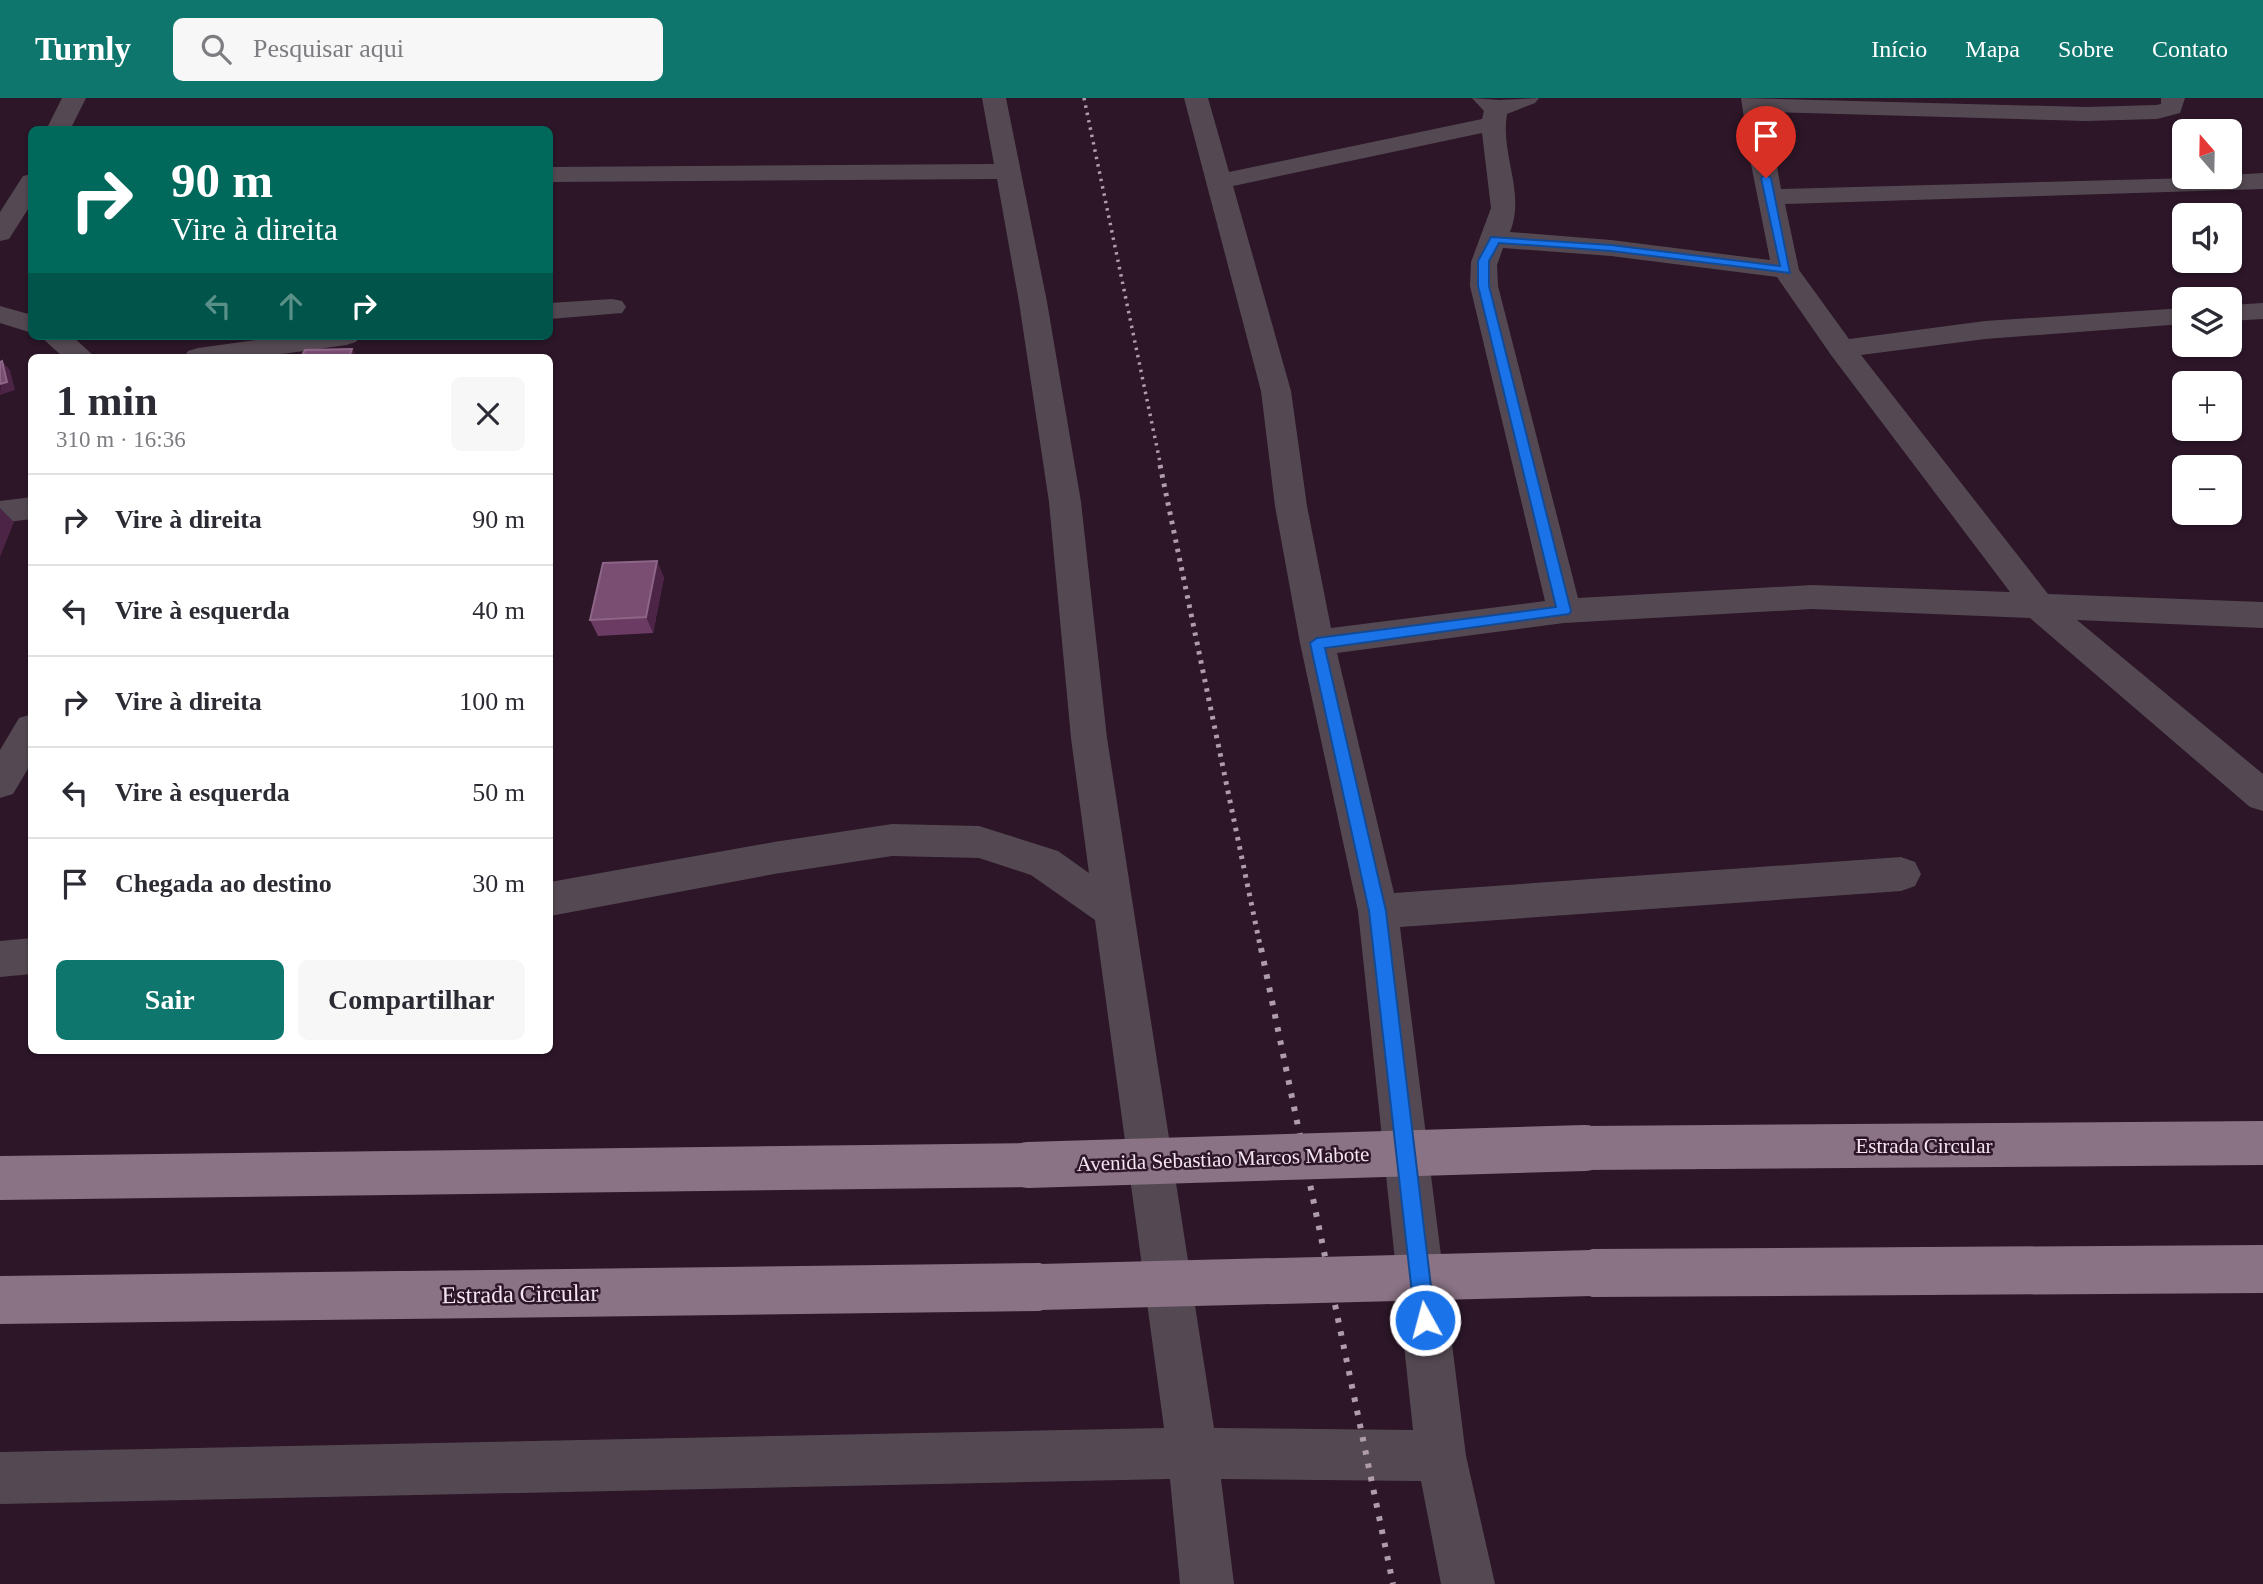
<!DOCTYPE html>
<html lang="pt">
<head>
<meta charset="utf-8">
<style>
  body { margin:0; font-family:"Times New Roman",serif; background:#f7f7f7; color:#2b2b33; height:100vh; display:flex; flex-direction:column; font-size:26px; white-space:nowrap }
  * { box-sizing:border-box; margin:0 }
  p { font-size:23px; color:#7c7c81 }
  .icon { flex:none; width:38px; height:38px; fill:none; stroke:currentColor; stroke-width:2; stroke-linecap:round; stroke-linejoin:round }
  .map { position:relative; flex:1; overflow:hidden }
  .panel { position:absolute; left:28px; top:256px; width:525px; height:700px; display:flex; flex-direction:column; background:#fff; border-radius:10px; box-shadow:0 2px 5px #0004 }
  .panel>* { flex:none }
  .top-card { position:absolute; left:28px; top:28px; width:525px; height:214px; border-radius:10px; box-shadow:0 2px 5px #0004; background:#00695c; color:#fff; overflow:hidden }
  .needle { width:46px; rotate:340deg }
  .controls { position:absolute; left:2172px; top:21px; display:grid; gap:14px }
  .controls a { display:grid; place-items:center; width:70px; height:70px; border-radius:10px; background:#fff; box-shadow:0 2px 5px #0004; font-size:35px }
  .pin { position:absolute; display:grid; place-items:center; width:60px; height:60px; color:#fff; margin:-72px -30px; border-radius:50% 50% 50% 0; rotate:-45deg; box-shadow:0 0 7px #0007 }
  .pin .icon { rotate:45deg }
  .me { position:absolute; width:77px; margin:-38px; rotate:353deg; stroke-linejoin:round; filter:drop-shadow(0 0 5px #0008) }
  .turn { display:flex; align-items:center; gap:24px; height:147px; padding:0 28px; font-size:32px }
  .turn .icon { width:91px; height:91px; stroke-width:2.5 }
  .turn b { display:block; font-size:49px; line-height:60px }
  .lanes { display:flex; align-items:center; height:66px; padding:0 28px; background:#0003; justify-content:center; gap:35px; direction:ltr }
  .lanes .off { opacity:.35 }
  .round { display:grid; place-items:center; flex:none; width:74px; height:74px; border-radius:10px; background:#f7f7f7 }
  .head { display:flex; align-items:center; justify-content:space-between; height:119px; padding:0 28px }
  h1 { font-size:42px; font-weight:800; line-height:52px }
  .primary-button { display:flex; gap:14px; margin-top:auto; padding:14px 28px }
  .primary-button a { flex:1; height:80px; border-radius:10px; background:#0f766e; color:#fff; font-size:28px; font-weight:800; line-height:80px; text-align:center }
  .primary-button a+a { background:#f7f7f7; color:#2b2b33 }
  ul { padding:0; list-style:none }
  li { display:flex; align-items:center; gap:21px; height:91px; padding:0 28px; border-top:2px solid #e1e1e2 }
  li div { flex:1 }
  li b { display:block; font-size:26px }
  li em { font-style:normal }
  header { display:flex; align-items:center; gap:42px; box-sizing:border-box; height:98px; padding:0 35px; background:#0f766e; color:#fff }
  header strong { font-size:33px }
  nav { display:flex; gap:38px; margin-inline-start:auto; font-size:24px }
  .search { width:490px; height:63px; background:#f7f7f7; display:flex; align-items:center; gap:18px; box-sizing:border-box; padding:0 24px; border-radius:10px; color:#7c7c81; font-size:26px }
  .map>svg:first-child { display:block }
</style>
</head>
<body>
<header>
<strong>Turnly</strong>
<div class="search"><svg class="icon" aria-label="search" viewBox="0 0 24 24"><circle cx="10" cy="10" r="6"/><path d="M15 15l6 6"/></svg>Pesquisar aqui</div>
<nav><a>Início</a><a>Mapa</a><a>Sobre</a><a>Contato</a></nav>
</header>
<div class="map">
<svg width="2263" height="1486" viewBox="0 0 2263 1486">
  <rect width="100%" height="100%" fill="#2c1628"/>
  <g fill="none" stroke-linecap="round" stroke-linejoin="round">
    <path fill="#544952" fill-rule="evenodd" d="M 62,0 L 86,0 L 70,32 L 46,32 Z
      M 982,0 L 1006,0 L 1047,204 L 1081,404 L 1107,640 L 1214,1330 L 1413,1332 L 1358,813 L 1300,545 L 1275,408 L 1261,293 L 1184,0 L 1208,0 L 1229,74 L 1482,21 L 1484,13 L 1472,0 L 1500,2 L 1539,0 L 1535,5 L 1507,16 C 1500,57 1526,94 1510,134 L 1611,142 L 1770,162 L 1750,61 L 1741,0 L 2086,9 L 2156,7 L 2161,6 L 2161,0 L 2185,0 L 2180,15 L 2157,21 L 2086,23 L 1767,14 L 1781,91 L 2230,79 L 2230,77 L 2263,75 L 2263,91 L 1785,106 L 1799,172 L 1849,241 L 1985,223 L 2184,210 L 2184,226 L 1985,241 L 1861,257 L 2048,496 L 2263,504 L 2263,530 L 2077,522 L 2263,676 L 2263,713 L 2250,709 L 2030,520 L 1812,511 L 1564,525 L 1337,555 L 1394,795 L 1901,759 L 1915,764 L 1921,776 L 1915,788 L 1901,793 L 1400,829 L 1466,1358 L 1495,1486 L 1441,1486 L 1421,1383 L 1221,1381 L 1234,1486 L 1180,1486 L 1170,1381 L 0,1406 L 0,1354 L 1164,1330 L 1095,822 L 1031,777 L 979,760 L 892,758 L 774,776 L 550,818 L 550,784 L 774,744 L 892,726 L 979,728 L 1058,753 L 1089,775 L 1071,640 L 1049,404 L 1019,204 L 997,81 L 550,84 L 550,69 L 994,66 ZM 1482,35 L 1491,110 L 1471,164 L 1470,188 L 1545,503 L 1331,530 L 1307,408 L 1291,293 L 1233,88 ZM 1503,150 L 1611,158 L 1777,179 L 1831,257 L 2010,494 L 1812,487 L 1578,500 L 1498,188 L 1497,167 Z
      M 32,76 L 32,105 L 9,141 L 0,143 L 0,114 L 23,78 Z
      M 612,201 L 622,203 L 626,209 L 622,215 L 550,221 L 550,205 Z
      M 2263,205 L 2263,221 L 2230,223 L 2230,207 Z
      M 0,208 L 32,217 L 32,235 L 0,225 Z
      M 40,238 L 72,238 L 95,259 L 63,259 Z
      M 284,238 L 360,238 L 356,244 L 346,247 L 261,259 L 184,259 L 188,253 L 198,250 Z
      M 32,399 L 32,421 L 0,425 L 0,403 Z
      M 32,616 L 32,664 L 13,696 L 0,700 L 0,652 L 19,620 Z
      M 32,840 L 32,876 L 0,879 L 0,843 Z"/>
    <path fill="#8a7385" fill-rule="evenodd" d="M 2263,1023 L 2263,1067 L 1585,1072 L 1569,1065 L 1563,1050 L 1569,1035 L 1585,1028 Z
      M 1028,1045 L 1044,1051 L 1051,1067 L 1044,1083 L 1028,1089 L 0,1102 L 0,1058 Z
      M 2263,1147 L 2263,1195 L 1592,1199 L 1575,1192 L 1568,1175 L 1575,1158 L 1592,1151 Z
      M 1040,1165 L 1057,1172 L 1064,1189 L 1057,1206 L 1040,1213 L 0,1226 L 0,1178 Z"/>
    <path stroke="#af9dab" stroke-width="3.5" stroke-dasharray="2.5 5" stroke-linecap="butt" d="M 1084,0 L 1161,369"/>
    <path stroke="#af9dab" stroke-width="5" stroke-dasharray="3.5 6" stroke-linecap="butt" d="M 1160,367 L 1261,852"/>
    <path stroke="#af9dab" stroke-width="6" stroke-dasharray="4.5 9" stroke-linecap="butt" d="M 1261,850 L 1393,1486"/>
    <path stroke="#8a7385" stroke-width="46" d="M 1028,1067 L 1585,1050
      M 1040,1189 L 1592,1175"/>
  </g>
  <path fill="#6b3b64" d="M 664,479 L 653,535 L 598,538 L 590,522 Z"/>
  <path fill="#4c2445" d="M 352,251 L 357,259 L 349,259 Z
    M 2,263 L 10,272 L 15,292 L 0,297 Z
    M 0,410 L 14,424 L 0,459 Z
    M 657,463 L 664,479 L 653,535 L 646,519 Z"/>
  <path fill="#7a4d73" stroke="#8d6587" stroke-width="2" d="M 352,251 L 349,259 L 301,259 L 305,252 Z
    M 2,263 L 7,284 L 0,286 L 0,264 Z
    M 657,463 L 646,519 L 590,522 L 603,465 Z"/>
  <path fill="#1a73e8" stroke="#114b97" stroke-width="2" d="M 1766,77 L 1771,80 L 1790,175 L 1611,153 L 1499,145 L 1489,163 L 1489,188 L 1571,513 L 1569,516 L 1325,550 L 1386,813 L 1435,1222 L 1432,1229 L 1425,1231 L 1418,1229 L 1415,1222 L 1369,813 L 1310,545 L 1317,540 L 1556,509 L 1478,188 L 1478,163 L 1491,139 L 1611,147 L 1780,168 L 1761,80 Z"/>
  <g text-anchor="middle" dominant-baseline="central" stroke-width="5" stroke-linejoin="round" paint-order="stroke">
    <g font-size="21" fill="#f4e5f1" stroke="#2c1628">
      <text x="1924" y="1048">Estrada Circular</text>
      <text transform="translate(1223 1061) rotate(-2)">Avenida Sebastiao Marcos Mabote</text>
    </g>
    <g font-size="24" fill="#f4e5f1" stroke="#2c1628">
      <text transform="translate(520 1196) rotate(-1)">Estrada Circular</text>
    </g>
  </g>
</svg>
<div class="controls">
<a><svg class="needle" viewBox="-14 -14 28 28"><path d="M0-13l5 13h-10z" fill="#e53935"/><path d="M0 13l5-13h-10z" fill="#7c7c81"/></svg></a>
<a><svg class="icon" aria-label="sound" viewBox="0 0 24 24"><path d="M4 9h4l5-4v14l-5-4H4zM17 9q2 3 0 6"/></svg></a>
<a><svg class="icon" aria-label="layers" viewBox="0 0 24 24"><path d="M12 4l9 5-9 5-9-5zM3 14l9 5 9-5"/></svg></a>
<a>+</a>
<a>−</a>
</div>
<div class="pin" style="left:1766px;top:80px;background:#d93025"><svg class="icon" aria-label="arrive" viewBox="0 0 24 24"><path d="M6 21V4h12l-3 4 3 4H6"/></svg></div>
<svg class="me" style="left:1425px;top:1222px" viewBox="-20 -20 40 40"><circle r="17" fill="#1a73e8" stroke="#fff" stroke-width="3"/><path d="M0-11L8 9 0 5-8 9z" fill="#fff"/></svg>
<div class="top-card">
<div class="turn"><svg class="icon" aria-label="right" viewBox="0 0 24 24"><path d="M7 20v-9h11M14 6l5 5-5 5"/></svg><div><b>90 m</b>Vire à direita</div></div>
<div class="lanes"><svg class="icon off" aria-label="left" viewBox="0 0 24 24"><path d="M17 20v-9H6M10 6l-5 5 5 5"/></svg><svg class="icon off" aria-label="ahead" viewBox="0 0 24 24"><path d="M12 20V5M6 11l6-6 6 6"/></svg><svg class="icon" aria-label="right" viewBox="0 0 24 24"><path d="M7 20v-9h11M14 6l5 5-5 5"/></svg></div>
</div>
<section class="panel">
<div class="head"><div><h1>1 min</h1><p>310 m · 16:36</p></div><a class="round"><svg class="icon" aria-label="close" viewBox="0 0 24 24"><path d="M6 6l12 12M18 6L6 18"/></svg></a></div>
<ul>
<li><svg class="icon" aria-label="right" viewBox="0 0 24 24"><path d="M7 20v-9h11M14 6l5 5-5 5"/></svg><div><b>Vire à direita</b></div><em>90 m</em></li>
<li><svg class="icon" aria-label="left" viewBox="0 0 24 24"><path d="M17 20v-9H6M10 6l-5 5 5 5"/></svg><div><b>Vire à esquerda</b></div><em>40 m</em></li>
<li><svg class="icon" aria-label="right" viewBox="0 0 24 24"><path d="M7 20v-9h11M14 6l5 5-5 5"/></svg><div><b>Vire à direita</b></div><em>100 m</em></li>
<li><svg class="icon" aria-label="left" viewBox="0 0 24 24"><path d="M17 20v-9H6M10 6l-5 5 5 5"/></svg><div><b>Vire à esquerda</b></div><em>50 m</em></li>
<li><svg class="icon" aria-label="arrive" viewBox="0 0 24 24"><path d="M6 21V4h12l-3 4 3 4H6"/></svg><div><b>Chegada ao destino</b></div><em>30 m</em></li>
</ul>
<div class="primary-button"><a>Sair</a><a>Compartilhar</a></div>
</section>
</div>
</body>
</html>
